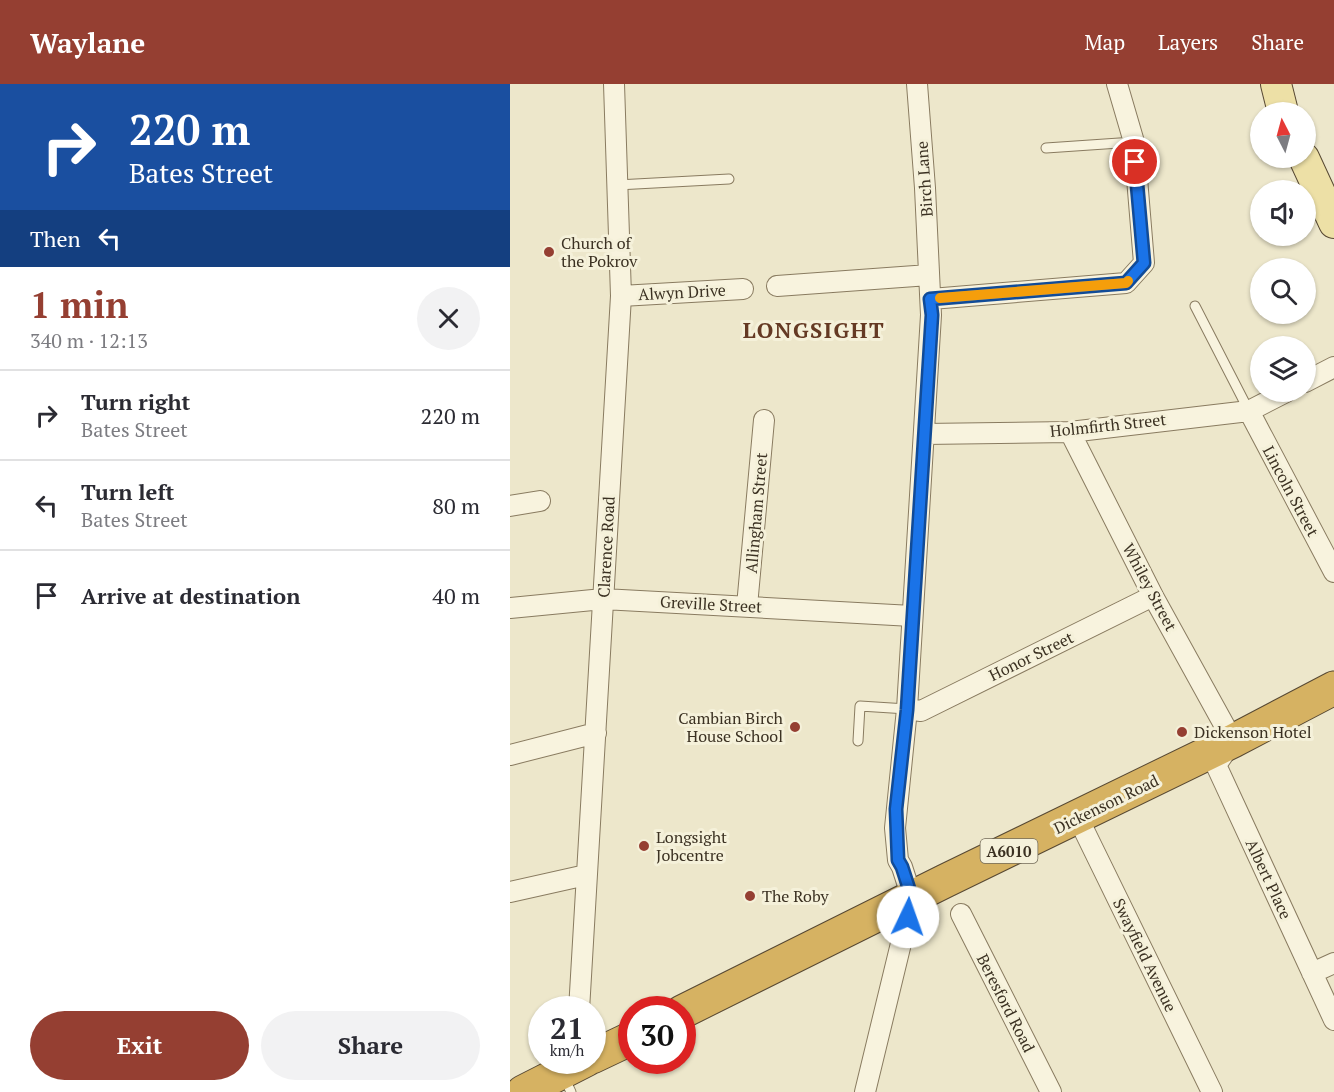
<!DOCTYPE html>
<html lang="en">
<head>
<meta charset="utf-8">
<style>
  body { margin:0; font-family:"PT Serif",serif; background:#f2f2f3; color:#2b2b33; height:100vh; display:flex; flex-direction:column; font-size:22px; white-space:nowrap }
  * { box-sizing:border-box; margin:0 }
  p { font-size:20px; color:#7c7c81 }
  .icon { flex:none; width:33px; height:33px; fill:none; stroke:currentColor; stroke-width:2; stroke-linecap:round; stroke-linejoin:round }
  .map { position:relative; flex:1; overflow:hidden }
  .sheet { display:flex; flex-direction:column; background:#fff; width:510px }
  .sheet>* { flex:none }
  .top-card { background:#1a4fa0; color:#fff; overflow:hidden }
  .needle { width:39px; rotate:354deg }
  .controls { position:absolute; left:740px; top:18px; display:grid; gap:12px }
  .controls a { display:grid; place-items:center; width:66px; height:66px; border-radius:50%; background:#fff; box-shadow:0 2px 4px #0004; font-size:30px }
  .speed { position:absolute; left:18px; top:912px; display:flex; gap:12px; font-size:30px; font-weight:700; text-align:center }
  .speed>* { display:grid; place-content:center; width:78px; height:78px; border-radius:50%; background:#fff; box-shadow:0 2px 4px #0004; line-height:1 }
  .speed small { font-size:15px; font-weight:400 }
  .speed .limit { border:9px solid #d22; background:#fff; color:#111 }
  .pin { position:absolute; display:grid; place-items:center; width:51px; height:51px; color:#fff; margin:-26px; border:3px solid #fff; border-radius:50%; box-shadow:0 2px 6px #0007 }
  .me { position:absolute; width:66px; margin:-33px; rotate:3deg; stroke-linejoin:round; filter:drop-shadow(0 0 4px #0008) }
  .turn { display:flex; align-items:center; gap:21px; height:126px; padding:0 30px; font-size:27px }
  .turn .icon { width:78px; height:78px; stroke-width:2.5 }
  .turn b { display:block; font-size:42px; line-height:51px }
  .then { display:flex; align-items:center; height:57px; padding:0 30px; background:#0003; gap:12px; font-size:22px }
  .round { display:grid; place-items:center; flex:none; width:63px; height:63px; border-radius:32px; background:#f2f2f3 }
  .headline { display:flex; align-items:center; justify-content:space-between; height:102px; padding:0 30px }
  h1 { font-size:36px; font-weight:700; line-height:45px; color:#953f32 }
  .button { display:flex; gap:12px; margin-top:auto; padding:12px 30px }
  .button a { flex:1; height:69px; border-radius:36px; background:#953f32; color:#fff; font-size:24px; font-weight:700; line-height:69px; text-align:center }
  .button a+a { background:#f2f2f3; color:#2b2b33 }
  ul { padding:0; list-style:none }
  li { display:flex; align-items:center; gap:18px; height:90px; padding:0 30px; border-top:2px solid #e1e1e2 }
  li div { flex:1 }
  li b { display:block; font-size:22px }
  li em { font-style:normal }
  header { display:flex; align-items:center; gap:36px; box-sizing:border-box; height:84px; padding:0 30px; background:#953f32; color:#fff }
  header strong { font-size:28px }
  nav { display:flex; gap:33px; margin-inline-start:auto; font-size:21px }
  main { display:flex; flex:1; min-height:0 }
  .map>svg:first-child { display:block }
</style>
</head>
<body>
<header>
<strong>Waylane</strong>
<nav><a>Map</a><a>Layers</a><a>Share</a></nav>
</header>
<main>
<section class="sheet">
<div class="top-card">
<div class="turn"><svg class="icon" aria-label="right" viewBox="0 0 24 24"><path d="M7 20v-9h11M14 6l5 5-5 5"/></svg><div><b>220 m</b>Bates Street</div></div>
<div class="then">Then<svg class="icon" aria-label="left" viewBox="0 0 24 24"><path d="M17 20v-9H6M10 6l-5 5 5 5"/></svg></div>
</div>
<div class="headline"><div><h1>1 min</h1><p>340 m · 12:13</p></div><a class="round"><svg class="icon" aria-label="close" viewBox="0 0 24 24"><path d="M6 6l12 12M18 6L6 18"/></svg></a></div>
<ul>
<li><svg class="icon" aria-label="right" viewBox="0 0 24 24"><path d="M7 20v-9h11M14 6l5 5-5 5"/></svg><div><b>Turn right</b><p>Bates Street</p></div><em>220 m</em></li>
<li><svg class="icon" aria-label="left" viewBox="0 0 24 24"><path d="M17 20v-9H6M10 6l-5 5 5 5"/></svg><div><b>Turn left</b><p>Bates Street</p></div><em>80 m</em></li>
<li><svg class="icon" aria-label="arrive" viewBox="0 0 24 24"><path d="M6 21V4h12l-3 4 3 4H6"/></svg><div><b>Arrive at destination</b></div><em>40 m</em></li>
</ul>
<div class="button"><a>Exit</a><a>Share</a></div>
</section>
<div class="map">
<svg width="824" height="1008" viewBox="0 0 824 1008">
  <rect width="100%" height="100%" fill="#ede7cb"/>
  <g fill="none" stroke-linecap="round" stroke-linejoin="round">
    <g stroke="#897b60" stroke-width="11">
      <path id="lane" d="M 536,64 L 624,58
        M 107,101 L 219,95
        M 685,222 L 739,327
        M 348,657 L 350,622 L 397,625
        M 54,993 L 61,1008"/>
    </g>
    <g stroke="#897b60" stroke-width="22">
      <path id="street" d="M 267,202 L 419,191
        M 111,212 L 233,205
        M 421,215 L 616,199 L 634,179 L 624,58 L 607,0
        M 795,298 L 824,283
        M 739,327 L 824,488
        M 560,348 L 643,512 L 723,657 L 706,681 L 824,936
        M 414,350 L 560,348 L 739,327 L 776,308
        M 0,422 L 30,417
        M 237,522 L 254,336
        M 0,524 L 93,515 L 402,532
        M 397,625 L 411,627 L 643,512
        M 0,671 L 86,649
        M 568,734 L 702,1008
        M 0,808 L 76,791
        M 451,830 L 541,1008
        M 802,889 L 824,879
        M 69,926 L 111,212 L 104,0
        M 355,1008 L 402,814 L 392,783 L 388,776 L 385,744 L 397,625 L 421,231 L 415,104 L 407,0"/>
    </g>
    <g stroke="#584933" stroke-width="32">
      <path id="primary" d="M 766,0 L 773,28
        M 794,74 L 824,139"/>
    </g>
    <g stroke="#584933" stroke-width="35">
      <path id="highway" d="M 172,928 L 435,797 L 723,657 L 824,604
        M 82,973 L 122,954
        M 13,1008 L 76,976"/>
    </g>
    <use href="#lane" stroke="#f8f3de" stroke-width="9"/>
    <use href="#street" stroke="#f8f3de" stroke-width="20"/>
    <use href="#primary" stroke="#ede0a6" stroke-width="30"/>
    <use href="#highway" stroke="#d6b262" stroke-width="33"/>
  </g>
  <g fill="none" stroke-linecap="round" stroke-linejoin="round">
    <g stroke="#114b97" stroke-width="15">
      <path id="route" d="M 398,833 L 402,814 L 392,783 L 388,776 L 386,725 L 397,626 L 422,231 L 420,215 L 616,199 L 634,179 L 625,78"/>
    </g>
    <use href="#route" stroke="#1a73e8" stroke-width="10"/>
    <path stroke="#f59e0b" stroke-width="10" d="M 430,214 L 616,199 L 618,197"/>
  </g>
  <g fill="#953f32" stroke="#f5f1da" stroke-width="2">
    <circle cx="39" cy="168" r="6"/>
    <circle cx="285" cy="643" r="6"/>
    <circle cx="672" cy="648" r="6"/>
    <circle cx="134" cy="762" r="6"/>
    <circle cx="240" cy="812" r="6"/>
  </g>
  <g text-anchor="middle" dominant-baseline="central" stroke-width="6" stroke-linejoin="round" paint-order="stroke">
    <rect fill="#f5f1da" stroke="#736b59" stroke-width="1.5" x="470.5" y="755" width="57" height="24" rx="4.5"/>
    <g font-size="15" font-weight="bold" fill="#3b3122">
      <text x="499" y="767">A6010</text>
    </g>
    <g font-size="16" fill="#3b3122" stroke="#f5f1da">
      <text transform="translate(414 95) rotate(-94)">Birch Lane</text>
      <text transform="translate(172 208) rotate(-3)">Alwyn Drive</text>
      <text transform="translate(598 341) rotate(-6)">Holmfirth Street</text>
      <text transform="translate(781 407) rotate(62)">Lincoln Street</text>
      <text transform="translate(246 429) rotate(-85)">Allingham Street</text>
      <text transform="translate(96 463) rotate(-87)">Clarence Road</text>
      <text transform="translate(640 503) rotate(62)">Whiley Street</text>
      <text transform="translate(201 520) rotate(3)">Greville Street</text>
      <text transform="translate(521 572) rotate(-26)">Honor Street</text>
      <text transform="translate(596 720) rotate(-26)">Dickenson Road</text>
      <text transform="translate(759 795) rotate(65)">Albert Place</text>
      <text transform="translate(635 871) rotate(64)">Swayfield Avenue</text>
      <text transform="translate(496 919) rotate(63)">Beresford Road</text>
    </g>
    <g font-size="16" fill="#3b3122" stroke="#f5f1da" text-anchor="start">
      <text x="51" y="159">Church of<tspan x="51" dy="18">the Pokrov</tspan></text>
      <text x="273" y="634" text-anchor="end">Cambian Birch<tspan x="273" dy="18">House School</tspan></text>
      <text x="684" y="648">Dickenson Hotel</text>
      <text x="146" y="753">Longsight<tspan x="146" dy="18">Jobcentre</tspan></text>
      <text x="252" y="812">The Roby</text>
    </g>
    <g font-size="22" font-weight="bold" letter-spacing="1.5" fill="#653a24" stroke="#f5f1da">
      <text x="304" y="245">LONGSIGHT</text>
    </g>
  </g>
</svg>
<div class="controls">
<a><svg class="needle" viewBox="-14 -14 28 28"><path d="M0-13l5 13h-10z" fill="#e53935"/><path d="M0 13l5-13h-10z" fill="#7c7c81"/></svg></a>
<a><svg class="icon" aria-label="sound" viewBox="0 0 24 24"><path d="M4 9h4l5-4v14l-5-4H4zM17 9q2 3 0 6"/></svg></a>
<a><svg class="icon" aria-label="search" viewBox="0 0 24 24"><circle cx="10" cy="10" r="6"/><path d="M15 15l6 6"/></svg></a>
<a><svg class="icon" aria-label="layers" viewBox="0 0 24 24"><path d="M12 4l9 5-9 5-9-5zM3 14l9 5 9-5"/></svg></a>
</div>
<div class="speed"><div>21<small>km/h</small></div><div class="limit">30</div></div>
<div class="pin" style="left:625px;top:78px;background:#d93025"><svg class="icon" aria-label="arrive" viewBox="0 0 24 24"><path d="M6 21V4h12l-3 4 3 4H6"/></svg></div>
<svg class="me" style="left:398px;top:833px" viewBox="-20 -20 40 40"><circle r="19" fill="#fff"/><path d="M0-13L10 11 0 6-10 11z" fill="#1a73e8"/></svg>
</div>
</main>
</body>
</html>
